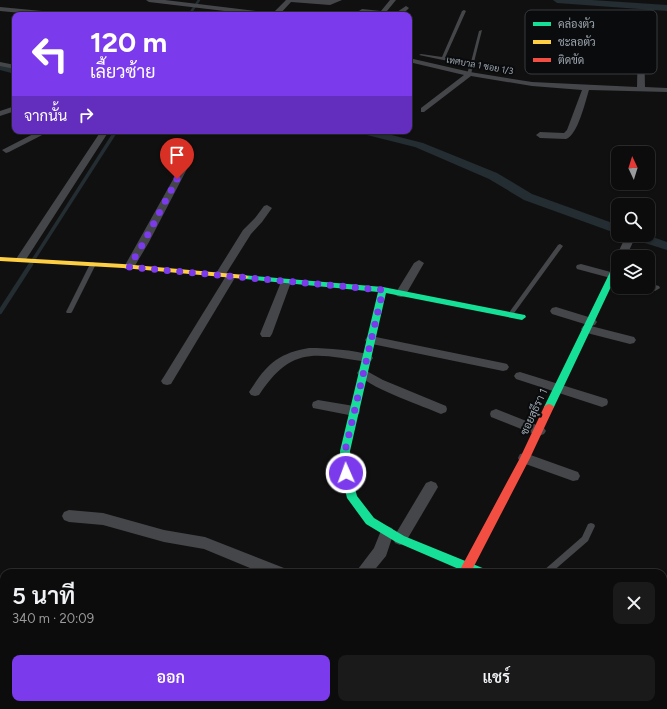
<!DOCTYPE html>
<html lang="th">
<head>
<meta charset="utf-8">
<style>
  body { margin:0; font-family:Figtree,Sarabun,sans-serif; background:#1a1a1a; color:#f1f3f6; height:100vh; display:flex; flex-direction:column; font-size:15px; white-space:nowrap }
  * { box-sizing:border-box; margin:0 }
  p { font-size:13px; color:#9a9b9d }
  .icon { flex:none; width:22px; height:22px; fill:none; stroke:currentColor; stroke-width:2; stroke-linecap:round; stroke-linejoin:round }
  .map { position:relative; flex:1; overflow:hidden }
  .side { position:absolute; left:0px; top:569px; width:667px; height:140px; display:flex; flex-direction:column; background:#0c0c0c; border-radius:12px 12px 0 0; box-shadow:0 1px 3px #0004,0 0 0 1px #2c2c2d }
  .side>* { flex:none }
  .top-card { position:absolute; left:12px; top:12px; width:400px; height:122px; border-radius:8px; box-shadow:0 1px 3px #0004,0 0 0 1px #2c2c2d; background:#7c3aed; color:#fff; overflow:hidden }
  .needle { width:26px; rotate:356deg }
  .controls { position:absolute; left:611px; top:146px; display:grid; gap:8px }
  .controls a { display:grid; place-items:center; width:44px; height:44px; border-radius:8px; background:#0c0c0c; box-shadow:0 1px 3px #0004,0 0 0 1px #2c2c2d; font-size:20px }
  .pin { position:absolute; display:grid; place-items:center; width:34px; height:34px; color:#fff; margin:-41px -17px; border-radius:50% 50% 50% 0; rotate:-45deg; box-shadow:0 0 4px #0007 }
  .pin .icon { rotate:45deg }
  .me { position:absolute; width:44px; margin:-22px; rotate:358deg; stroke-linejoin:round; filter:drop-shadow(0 0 3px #0008) }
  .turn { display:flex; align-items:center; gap:14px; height:84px; padding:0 12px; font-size:18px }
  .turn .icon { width:52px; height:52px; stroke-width:2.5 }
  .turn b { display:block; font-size:28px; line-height:34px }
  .then { display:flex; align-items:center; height:38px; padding:0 12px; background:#0003; gap:8px; font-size:15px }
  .round { display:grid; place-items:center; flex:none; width:42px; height:42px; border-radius:8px; background:#1a1a1a }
  .overview { display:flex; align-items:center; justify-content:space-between; height:68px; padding:0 12px }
  h1 { font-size:24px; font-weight:600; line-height:30px }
  .button { display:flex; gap:8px; margin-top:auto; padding:8px 12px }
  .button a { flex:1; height:46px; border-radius:8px; background:#7c3aed; color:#fff; font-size:16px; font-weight:600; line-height:46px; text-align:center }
  .button a+a { background:#1a1a1a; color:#f1f3f6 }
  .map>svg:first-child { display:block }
</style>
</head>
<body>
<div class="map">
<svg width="667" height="709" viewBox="0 0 667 709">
  <rect width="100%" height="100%" fill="#101010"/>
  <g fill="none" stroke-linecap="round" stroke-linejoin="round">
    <path stroke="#232d32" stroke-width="2.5" d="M 189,15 L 199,0"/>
    <path stroke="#232d32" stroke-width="3.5" d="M 30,265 L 116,131"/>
    <path stroke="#232d32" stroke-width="4.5" d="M 0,312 L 31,264"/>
    <path fill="#232d32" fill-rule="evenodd" d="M 553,0 L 592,0 L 667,5 L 667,11 L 557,3 Z
      M 0,64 L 15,68 L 15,74 L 0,70 Z
      M 357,131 L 376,131 L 423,143 L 497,173 L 532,194 L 618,225 L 618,234 L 524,200 L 489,179 L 415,147 L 359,133 Z
      M 627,235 L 647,235 L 667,242 L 667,250 L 629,238 Z"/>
    <path fill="#444649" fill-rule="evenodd" d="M 464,10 L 466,11 L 445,58 L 471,62 L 479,31 L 482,30 L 471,74 L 469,75 L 467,74 L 470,64 L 443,60 L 419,55 L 421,54 L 442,57 L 462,11 Z
      M 560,244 L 563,246 L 512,316 L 508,316 L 507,315 L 508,314 L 558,245 Z
      M 93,262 L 96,264 L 72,312 L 71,313 L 67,313 L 66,312 L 90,264 Z
      M 591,523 L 594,524 L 595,526 L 588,541 L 551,573 L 542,573 L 543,571 L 582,537 L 588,524 Z"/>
    <path fill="#444649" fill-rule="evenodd" d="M 146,0 L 165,0 L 273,13 L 286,0 L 342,0 L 330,5 L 291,2 L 279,15 L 259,15 L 149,2 Z
      M 390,0 L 396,0 L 387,11 L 397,12 L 406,6 L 409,8 C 407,10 404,13 401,14 C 395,17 364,14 359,11 L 362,9 L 381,11 Z
      M 0,7 L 63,13 L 66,15 L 43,15 L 0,11 Z
      M 409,25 L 412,26 L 412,28 L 409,29 Z
      M 641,38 L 644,40 L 645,87 L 667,88 L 667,92 L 589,90 C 585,102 578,135 566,139 L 540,138 L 536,135 L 540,132 L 564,133 L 567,130 L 582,90 L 532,86 L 471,76 L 424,112 L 421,112 L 421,108 L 464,75 L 409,62 L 409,58 L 470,72 L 532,82 L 637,87 L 638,40 Z
      M 0,62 L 15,65 L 15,69 L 0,66 Z
      M 15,106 L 15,111 L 0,116 L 0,111 Z
      M 39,131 L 50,131 L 9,152 L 6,153 L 2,150 Z
      M 101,131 L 109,131 L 25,261 L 17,261 L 16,259 Z
      M 184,164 L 188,167 L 149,242 L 133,269 L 125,269 L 124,267 L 180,167 Z
      M 267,205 L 272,208 L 262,222 L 251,234 L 224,277 L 216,277 L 215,275 L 243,230 L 255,218 L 264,206 Z
      M 628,239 L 633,242 L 626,257 L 618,257 L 617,259 L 616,257 L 623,242 Z
      M 419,260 L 424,263 L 405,296 L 401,297 L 397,296 L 395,294 L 414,263 Z
      M 581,264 L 618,274 L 618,280 L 577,269 L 576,267 L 577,265 Z
      M 231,273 L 236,276 L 171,384 L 167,385 L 163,384 L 161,381 L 163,378 L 226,276 Z
      M 286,279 L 291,282 L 272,334 L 270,337 L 262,337 L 260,334 L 281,282 Z
      M 648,283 L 659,286 L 660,288 L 655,291 L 644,288 L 643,287 L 648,287 Z
      M 556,307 L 595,319 L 597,322 L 595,325 L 591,326 L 552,314 L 550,311 L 552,308 Z
      M 587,325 L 634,337 L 636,340 L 634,343 L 630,344 L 583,332 L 581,329 L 583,326 Z
      M 371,336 L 503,363 L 507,364 L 509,367 L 507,370 L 503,371 L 367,343 L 365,340 L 367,337 Z
      M 309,348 C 330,348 352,350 371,355 L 373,358 L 371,361 L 367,362 C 315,354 292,345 259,395 L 255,396 L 251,395 L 249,392 L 251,389 C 267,364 279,353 309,348 Z
      M 363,369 L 383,380 L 446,406 L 447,409 L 446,412 L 441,414 L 436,412 C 420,405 365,386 357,373 L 359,370 Z
      M 520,372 L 607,399 L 608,402 L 607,405 L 602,407 L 516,379 L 514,376 L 516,373 Z
      M 318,400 L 354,406 L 359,408 L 360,411 L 359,414 L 354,416 L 313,408 L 312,405 L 313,402 Z
      M 496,409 L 544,428 L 546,431 L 544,434 L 539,436 L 491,417 L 490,414 L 491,411 Z
      M 525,453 L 578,472 L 580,476 L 578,480 L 573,481 L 520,462 L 518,458 L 520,454 Z
      M 431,481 L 436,483 L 438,487 L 405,543 L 400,545 L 395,543 L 393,539 L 395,535 L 426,483 Z
      M 69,510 L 103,513 L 164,530 L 205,537 L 284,568 L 287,573 L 262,573 L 204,549 L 164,542 L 103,525 L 69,522 L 64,520 L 62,516 L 64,512 Z
      M 387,526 L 392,528 L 394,532 L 386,556 L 372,573 L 355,573 L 374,548 L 382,528 Z
      M 663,622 L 667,623 L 667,639 L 663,638 Z
      M 327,705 L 345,705 L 345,709 L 327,709 Z"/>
    <path fill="#16e098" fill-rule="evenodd" d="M 615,262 L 618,262 L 618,272 L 554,407 L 552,409 L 546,409 L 544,407 Z
      M 242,275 L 383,287 L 525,315 L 526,317 L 522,320 L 386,293 L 350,451 L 351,473 L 357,496 L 374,518 L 404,536 L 485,569 L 487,573 L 468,573 L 396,542 L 366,524 L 347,498 L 341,473 L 340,451 L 378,292 L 245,279 L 241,277 Z"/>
    <path fill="#ffcf43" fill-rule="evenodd" d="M 0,257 L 123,264 L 245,275 L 249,277 L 245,279 L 123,268 L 0,261 Z"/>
    <path fill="#f24e42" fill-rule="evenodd" d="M 549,404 L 552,405 L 554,407 L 530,458 L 471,572 L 467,573 L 463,572 L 461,568 L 463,564 L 520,458 L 544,407 L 546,405 Z"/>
  </g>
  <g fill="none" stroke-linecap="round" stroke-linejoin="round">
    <path stroke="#7c3aed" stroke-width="7" stroke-dasharray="0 12.6" d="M 177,179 L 144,242 L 129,267 L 383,290 L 345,451 L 346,473"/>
  </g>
  <g text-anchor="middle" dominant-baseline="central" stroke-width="4" stroke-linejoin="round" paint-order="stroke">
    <g font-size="9" fill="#9fa8b3" stroke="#0a0b0c">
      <text transform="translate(480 65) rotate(10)">เทศบาล 1 ซอย 1/3</text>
    </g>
    <g font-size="11" fill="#9fa8b3" stroke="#0a0b0c">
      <text transform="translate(534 412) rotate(-65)">ซอยสุธีรา 1</text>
    </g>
  </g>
  <rect x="525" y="10" width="132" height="64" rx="6" fill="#0a0b0c" stroke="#373a3e" stroke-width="1"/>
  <rect x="533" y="22" width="18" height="4" fill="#16e098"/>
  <rect x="533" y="40" width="18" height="4" fill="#ffcf43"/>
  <rect x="533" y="58" width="18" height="4" fill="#f24e42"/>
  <g font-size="11" fill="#9fa8b3">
    <text x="558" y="28">คล่องตัว</text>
    <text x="558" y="46">ชะลอตัว</text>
    <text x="558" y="64">ติดขัด</text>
  </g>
</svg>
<div class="controls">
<a><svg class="needle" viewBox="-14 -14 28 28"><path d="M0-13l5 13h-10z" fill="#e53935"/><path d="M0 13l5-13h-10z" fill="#9a9b9d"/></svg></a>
<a><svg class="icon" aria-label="search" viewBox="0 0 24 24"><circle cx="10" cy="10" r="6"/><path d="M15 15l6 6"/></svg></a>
<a><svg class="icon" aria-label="layers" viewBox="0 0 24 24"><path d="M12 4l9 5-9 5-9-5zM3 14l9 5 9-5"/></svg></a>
</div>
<div class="pin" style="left:177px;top:179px;background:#d93025"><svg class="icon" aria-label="arrive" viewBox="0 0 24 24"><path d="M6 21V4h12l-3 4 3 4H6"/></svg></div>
<svg class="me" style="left:346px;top:473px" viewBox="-20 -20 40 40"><circle r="17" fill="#7c3aed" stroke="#fff" stroke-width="3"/><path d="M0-11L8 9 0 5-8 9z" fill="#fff"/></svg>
<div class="top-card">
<div class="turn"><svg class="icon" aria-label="left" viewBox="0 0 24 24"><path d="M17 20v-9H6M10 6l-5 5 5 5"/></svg><div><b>120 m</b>เลี้ยวซ้าย</div></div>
<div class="then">จากนั้น<svg class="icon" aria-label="right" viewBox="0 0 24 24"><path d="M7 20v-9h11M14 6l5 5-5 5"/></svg></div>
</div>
<section class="side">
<div class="overview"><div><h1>5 นาที</h1><p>340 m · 20:09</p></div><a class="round"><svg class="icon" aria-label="close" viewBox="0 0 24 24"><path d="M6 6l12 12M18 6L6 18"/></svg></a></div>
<div class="button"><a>ออก</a><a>แชร์</a></div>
</section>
</div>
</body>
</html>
